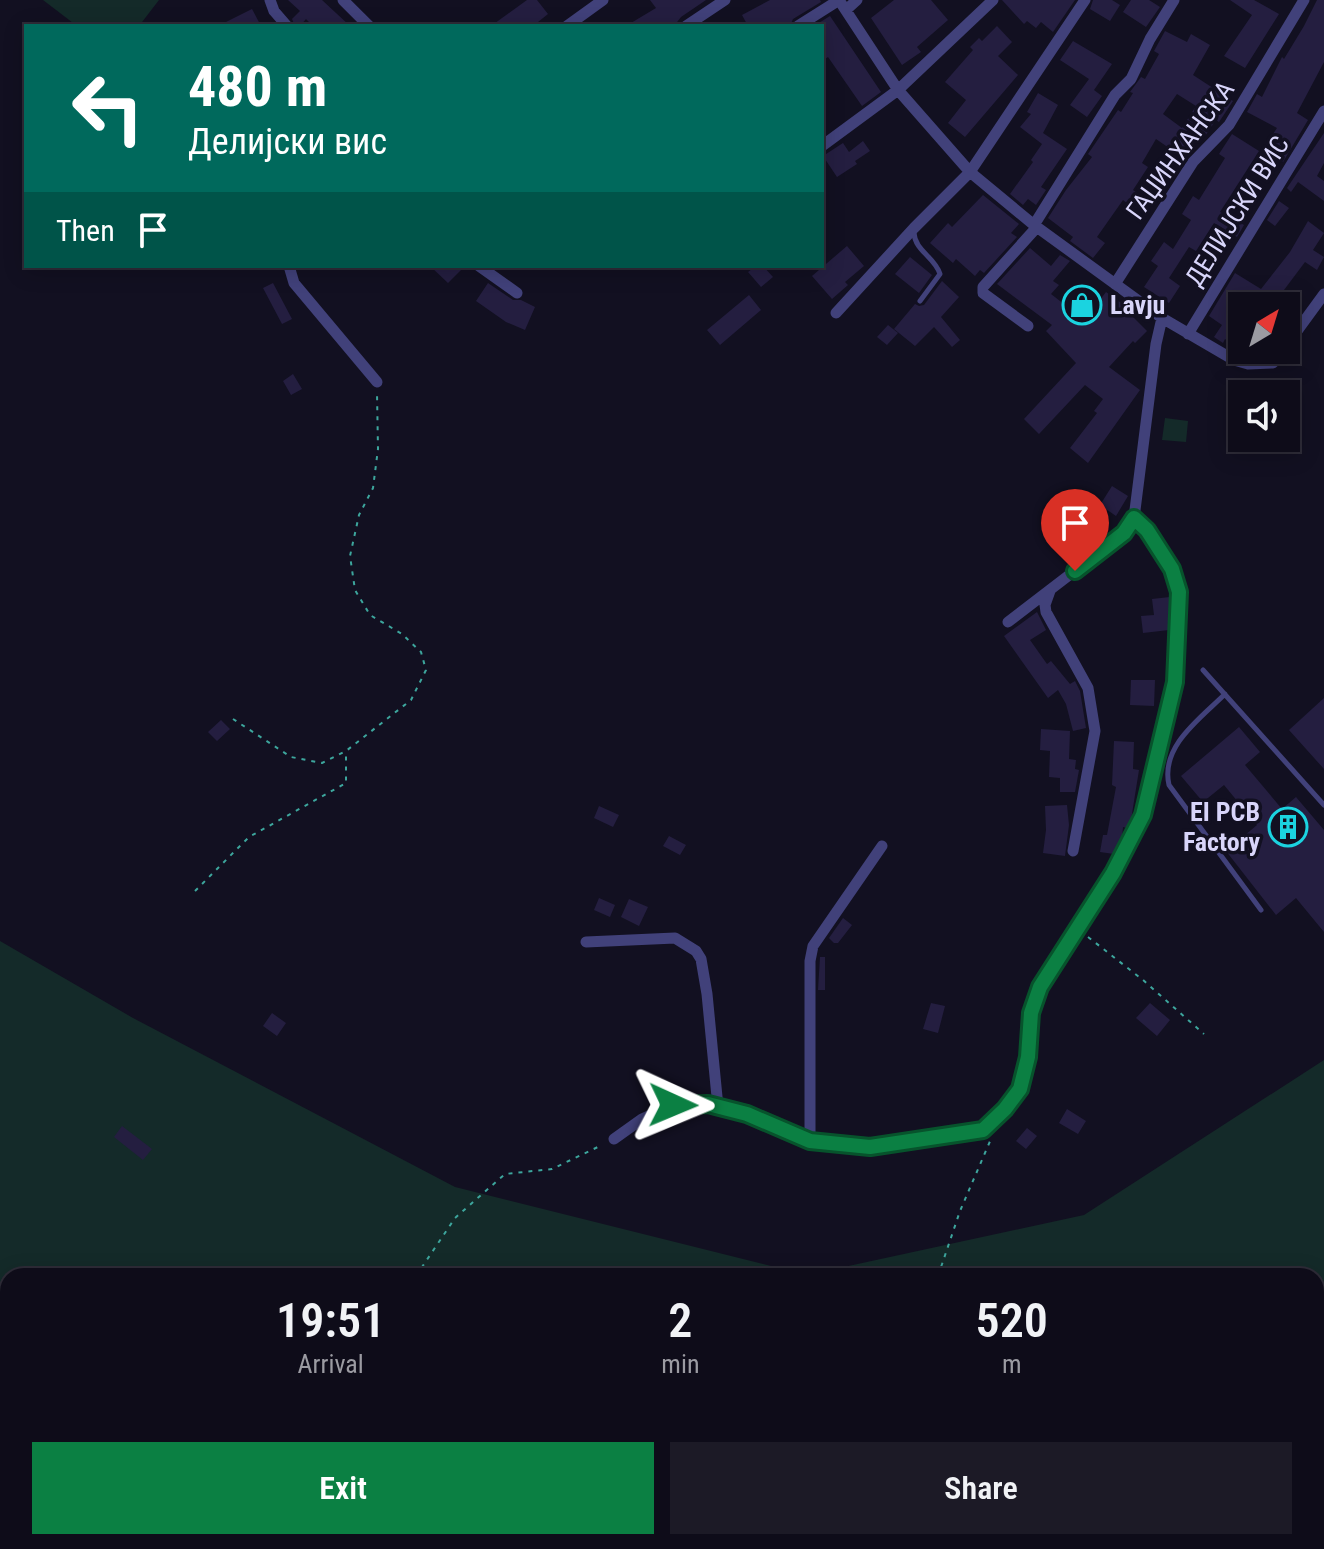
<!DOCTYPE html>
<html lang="en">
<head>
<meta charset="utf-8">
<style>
  body { margin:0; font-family:"Roboto Condensed",sans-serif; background:#1c1a26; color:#f1f3f6; height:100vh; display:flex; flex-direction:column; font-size:30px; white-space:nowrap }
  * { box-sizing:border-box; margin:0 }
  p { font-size:26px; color:#9b9ba2 }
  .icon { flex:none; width:44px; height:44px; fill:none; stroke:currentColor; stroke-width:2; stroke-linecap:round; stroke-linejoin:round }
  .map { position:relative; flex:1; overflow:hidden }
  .sheet { position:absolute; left:0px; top:1268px; width:1324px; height:282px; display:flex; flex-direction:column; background:#0e0c19; border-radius:24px 24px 0 0; box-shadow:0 4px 20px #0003,0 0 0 2px #2e2c38 }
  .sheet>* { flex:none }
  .guide { position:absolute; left:24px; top:24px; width:800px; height:244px; border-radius:0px; box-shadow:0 4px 20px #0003,0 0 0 2px #2e2c38; background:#00695c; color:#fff; overflow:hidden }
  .needle { width:52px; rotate:38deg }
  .buttons { position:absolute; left:1228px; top:292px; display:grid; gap:16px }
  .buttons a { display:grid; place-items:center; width:72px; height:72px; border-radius:0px; background:#0e0c19; box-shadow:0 4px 20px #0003,0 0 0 2px #2e2c38; font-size:40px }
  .pin { position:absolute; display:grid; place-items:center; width:68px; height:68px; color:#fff; margin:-82px -34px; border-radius:50% 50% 50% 0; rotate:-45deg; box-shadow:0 0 8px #0007 }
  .pin .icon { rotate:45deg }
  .me { position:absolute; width:88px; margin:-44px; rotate:91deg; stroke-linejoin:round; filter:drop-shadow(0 0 6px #0008) }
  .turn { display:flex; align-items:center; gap:28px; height:168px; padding:0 32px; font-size:36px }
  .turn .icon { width:104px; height:104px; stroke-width:2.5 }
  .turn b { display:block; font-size:56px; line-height:68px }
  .then { display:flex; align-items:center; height:76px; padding:0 32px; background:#0003; gap:16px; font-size:30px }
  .eta { display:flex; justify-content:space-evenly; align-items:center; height:136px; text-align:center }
  .eta b { font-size:48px; font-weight:600; line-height:56px }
  .primary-button { display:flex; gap:16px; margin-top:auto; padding:16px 32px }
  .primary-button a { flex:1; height:92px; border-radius:0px; background:#0b8043; color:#fff; font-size:32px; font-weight:600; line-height:92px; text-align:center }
  .primary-button a+a { background:#1c1a26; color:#f1f3f6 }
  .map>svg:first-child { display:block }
</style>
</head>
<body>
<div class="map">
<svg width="1324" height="1549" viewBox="0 0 1324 1549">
  <rect width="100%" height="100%" fill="#121021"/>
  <path fill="#142a29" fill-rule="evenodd" d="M 43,0 L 159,0 L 139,26 L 77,26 Z
    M 1165,418 L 1188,421 L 1186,442 L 1162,440 Z
    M 0,941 L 133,1018 L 455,1187 L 807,1275 L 1084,1215 L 1324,1060 L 1324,1549 L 0,1549 ZM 8,1276 L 1316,1276 L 1316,1542 L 8,1542 Z"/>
  <path fill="#241e40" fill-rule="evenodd" d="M 288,0 L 322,0 L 350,26 L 313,26 L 306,19 L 300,26 L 295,26 L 292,19 L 300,11 Z
    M 527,0 L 537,0 L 548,14 L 533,26 L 491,26 Z
    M 650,0 L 706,0 L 681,17 L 674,26 L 626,26 L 656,8 Z
    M 770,0 L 820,0 L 821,2 L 793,19 L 790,26 L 748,26 L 742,15 Z
    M 894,0 L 931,0 L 948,20 L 917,47 L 921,52 L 902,65 L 871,18 Z
    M 1002,0 L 1075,0 L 1053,32 L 1041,22 L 1036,28 L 1027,21 L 1024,24 Z
    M 1093,0 L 1112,0 L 1120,5 L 1110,21 L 1090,9 Z
    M 1131,0 L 1149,0 L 1160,7 L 1146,27 L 1123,12 Z
    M 1230,0 L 1254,0 L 1279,14 L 1245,68 L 1224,56 L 1252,15 Z
    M 1317,0 L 1324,0 L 1324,62 L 1297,113 L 1308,120 L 1283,162 L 1263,149 L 1277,128 L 1247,112 L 1257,94 L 1262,97 L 1282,57 L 1284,59 L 1304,26 Z
    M 252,9 L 261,26 L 218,26 Z
    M 830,16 L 881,92 L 862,106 L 828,57 L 822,61 L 822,26 L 814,26 Z
    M 997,26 L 1012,42 L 998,56 L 1018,75 L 965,137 L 948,123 L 966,100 L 945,82 L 973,50 L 970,47 L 979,38 L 982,41 Z
    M 1165,31 L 1187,42 L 1191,34 L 1210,45 L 1193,75 L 1233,101 L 1219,122 L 1216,120 L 1205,136 L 1200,133 L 1182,157 L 1156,139 L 1142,163 L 1148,167 L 1133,190 L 1137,193 L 1128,204 L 1123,200 L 1097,237 L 1105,243 L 1093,258 L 1070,241 L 1073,237 L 1048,218 L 1066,190 L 1092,157 L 1088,154 L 1118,110 L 1121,112 L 1133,93 L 1130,92 L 1141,77 L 1145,79 L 1159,54 L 1154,51 ZM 1177,94 L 1196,106 L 1182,128 L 1163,114 Z
    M 1073,41 L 1112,64 L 1094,90 L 1102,96 L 1087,117 L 1070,105 L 1089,79 L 1060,60 Z
    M 1038,93 L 1058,105 L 1043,133 L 1067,149 L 1041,187 L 1046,190 L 1036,205 L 1028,199 L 1023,205 L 1010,194 L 1033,162 L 1031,160 L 1042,144 L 1020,127 L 1031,114 L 1027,112 Z
    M 1324,133 L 1324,163 L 1317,176 L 1324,181 L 1324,201 L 1298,182 L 1291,192 L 1287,188 Z
    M 1232,134 L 1259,151 L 1220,212 L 1244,225 L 1237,237 L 1214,223 L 1196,251 L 1189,247 L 1169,278 L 1180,286 L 1169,303 L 1144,287 L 1158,266 L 1151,261 L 1164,242 L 1173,249 L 1191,220 L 1182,214 L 1193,196 L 1199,200 L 1225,158 L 1219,154 Z
    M 863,141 L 870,151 L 855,161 L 857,164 L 837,177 L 823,156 L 843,143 L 849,152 Z
    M 983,195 L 1019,224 L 1011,233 L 1017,237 L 984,273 L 980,270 L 975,276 L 956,259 L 953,263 L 930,243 L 948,223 L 952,227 Z
    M 1279,201 L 1289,208 L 1275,226 L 1267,220 Z
    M 1308,221 L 1324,233 L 1313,250 L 1324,257 L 1317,270 L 1305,262 L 1272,306 L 1259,306 L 1250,300 L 1246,306 L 1242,306 L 1242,313 L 1235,324 L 1242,329 L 1242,351 L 1225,339 L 1223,343 L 1214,337 L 1222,325 L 1209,316 L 1235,273 L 1261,289 L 1290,252 Z
    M 847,246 L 864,266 L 845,282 L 848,285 L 832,299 L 812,276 Z
    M 1030,248 L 1051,266 L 1060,255 L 1070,261 L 1053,281 L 1059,285 L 1051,294 L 1069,308 L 1082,294 L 1096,305 L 1106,292 L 1124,305 L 1123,307 L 1147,331 L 1135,343 L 1133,341 L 1109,367 L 1140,390 L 1088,463 L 1070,448 L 1097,413 L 1094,411 L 1103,399 L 1085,385 L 1039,434 L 1024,419 L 1076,363 L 1046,331 L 1052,325 L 997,284 Z
    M 910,257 L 932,275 L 919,293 L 895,274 Z
    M 430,266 L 465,266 L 448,283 Z
    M 756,266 L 763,266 L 773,277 L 761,287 L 748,272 Z
    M 942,281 L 959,297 L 941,317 L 960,340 L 952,347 L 934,327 L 915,346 L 894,329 L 915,304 L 919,306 L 924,305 Z
    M 273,283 L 292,319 L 282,324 L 263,288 Z
    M 488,283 L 513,300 L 521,300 L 535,307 L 525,330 L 506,322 L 476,301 Z
    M 749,295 L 761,310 L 720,345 L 707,330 Z
    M 888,325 L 898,333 L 887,345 L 877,337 Z
    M 293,374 L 302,389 L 291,395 L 283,381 Z
    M 1112,486 L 1128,496 L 1116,516 L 1100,505 Z
    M 1170,597 L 1169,630 L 1143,633 L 1141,616 L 1154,615 L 1152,599 Z
    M 1037,612 L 1046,630 L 1030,640 L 1047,664 L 1051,661 L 1070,684 L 1075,681 L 1080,691 L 1086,728 L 1073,731 L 1066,704 L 1058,690 L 1048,698 L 1004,636 Z
    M 1131,680 L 1155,680 L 1154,706 L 1130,705 Z
    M 1324,698 L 1324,769 L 1289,730 Z
    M 221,720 L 230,729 L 217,741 L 208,732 Z
    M 1239,727 L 1260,752 L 1245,765 L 1282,809 L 1296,797 L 1324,830 L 1324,932 L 1296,898 L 1276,915 L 1226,851 L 1257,825 L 1224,785 L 1203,802 L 1181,776 Z
    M 1041,729 L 1070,731 L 1069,759 L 1076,760 L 1075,769 L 1079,770 L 1075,792 L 1060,792 L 1060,778 L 1049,777 L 1050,751 L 1040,750 Z
    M 1114,741 L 1134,742 L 1133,769 L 1139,770 L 1131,820 L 1127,828 L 1123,827 L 1122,838 L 1114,854 L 1100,852 L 1103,835 L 1107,835 L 1116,787 L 1112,785 Z
    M 1067,805 L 1069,825 L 1065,856 L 1043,853 L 1046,830 L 1045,806 Z
    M 599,806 L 619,815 L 613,827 L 594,818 Z
    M 669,836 L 686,845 L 680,855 L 663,846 Z
    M 599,898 L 615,905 L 610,917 L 594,910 Z
    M 629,899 L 648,907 L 639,926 L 621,917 Z
    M 843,918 L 852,925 L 838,943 L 834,943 L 829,938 Z
    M 820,957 L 825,957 L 825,990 L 818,990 Z
    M 931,1003 L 945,1006 L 938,1033 L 923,1029 Z
    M 1150,1003 L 1170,1020 L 1157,1036 L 1136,1018 Z
    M 272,1013 L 286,1023 L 277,1036 L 263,1026 Z
    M 1067,1109 L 1086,1121 L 1078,1134 L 1059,1123 Z
    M 122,1126 L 152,1149 L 143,1160 L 114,1137 Z
    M 1027,1128 L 1037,1136 L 1026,1149 L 1016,1141 Z"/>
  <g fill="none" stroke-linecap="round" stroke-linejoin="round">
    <path stroke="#3da69d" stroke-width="2" stroke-dasharray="4 6" stroke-linecap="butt" d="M 233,719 L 291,757 L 322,763 L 346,751 L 411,700 L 426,670 L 421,652 L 402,634 L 370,615 L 355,590 L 350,556 L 359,515 L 373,488 L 378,449 L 377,393
      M 195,891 L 249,837 L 346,783 L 346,751
      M 1088,937 L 1143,980 L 1204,1034
      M 416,1276 L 455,1218 L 505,1174 L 552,1169 L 602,1145
      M 938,1276 L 960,1211 L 991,1139
      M 502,1542 L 502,1549
      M 961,1542 L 963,1549"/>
    <path stroke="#41417a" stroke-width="5" d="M 914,233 C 915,251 935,257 940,274 L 920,301
      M 1203,670 L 1324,805
      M 1225,694 C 1201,718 1160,746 1169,785 L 1261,910"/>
    <path stroke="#41417a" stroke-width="11" d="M 270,0 L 274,11 L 287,26
      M 343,0 L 369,26
      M 839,0 L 898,90 L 970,172 L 1034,225 L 1162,318 L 1234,360 L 1248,364 L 1273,363 L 1283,350
      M 846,10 L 857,0
      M 567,26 L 603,0
      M 686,26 L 725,0
      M 798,26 L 839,0
      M 822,146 L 898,90 L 993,0
      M 1034,225 L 1115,95 L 1131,79 L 1150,39 L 1174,0
      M 289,266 L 294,283 L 377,382
      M 479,266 L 517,293
      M 1115,284 L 1193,162 L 1229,125 L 1304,0
      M 836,313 L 914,228 L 970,172 L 1085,0
      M 1028,326 L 983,293 L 983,287 L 1037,227
      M 1188,334 L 1324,111
      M 1286,346 L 1324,294
      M 1050,591 L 1045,605 L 1046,612 L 1088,688 L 1095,731 L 1073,851
      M 1008,622 L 1124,533 L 1134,518 L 1156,344 L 1162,318
      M 586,942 L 675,938 L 696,951 L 701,959 L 707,994 L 718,1107
      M 614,1139 L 642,1119 L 673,1105 L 708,1104 L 747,1114 L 810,1141 L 870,1147 L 983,1130 L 1005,1109 L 1020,1089 L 1028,1057 L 1031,1013 L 1040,987 L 1113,873 L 1143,815 L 1175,682 L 1179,592 L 1172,569 L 1147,530 L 1134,518
      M 810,1141 L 810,961 L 813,946 L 882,846"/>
  </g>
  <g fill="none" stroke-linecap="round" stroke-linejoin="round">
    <g stroke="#07532c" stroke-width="20">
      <path id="route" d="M 673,1105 L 708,1104 L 747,1114 L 810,1141 L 870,1147 L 983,1130 L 1005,1109 L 1020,1089 L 1028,1057 L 1031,1013 L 1040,987 L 1113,873 L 1143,815 L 1175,682 L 1179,592 L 1172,569 L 1147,530 L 1134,518 L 1124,533 L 1075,571"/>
    </g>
    <use href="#route" stroke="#0b8043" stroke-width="14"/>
  </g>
  <defs>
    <g id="shop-ring" transform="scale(2)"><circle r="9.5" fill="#121021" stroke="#1bd3e0" stroke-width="1.5"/><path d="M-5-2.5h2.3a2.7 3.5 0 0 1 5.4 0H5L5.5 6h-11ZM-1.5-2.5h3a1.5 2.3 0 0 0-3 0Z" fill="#1bd3e0"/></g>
    <g id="building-ring" transform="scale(2)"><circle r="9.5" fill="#121021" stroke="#1bd3e0" stroke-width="1.5"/><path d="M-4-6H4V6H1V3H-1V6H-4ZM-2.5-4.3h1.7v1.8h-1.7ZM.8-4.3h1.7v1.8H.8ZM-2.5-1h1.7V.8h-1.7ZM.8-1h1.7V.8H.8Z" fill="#1bd3e0"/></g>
  </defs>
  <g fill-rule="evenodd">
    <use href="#shop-ring" x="1082" y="305"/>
    <use href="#building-ring" x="1288" y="827"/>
  </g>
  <g text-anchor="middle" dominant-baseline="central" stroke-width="7" stroke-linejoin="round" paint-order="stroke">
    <g font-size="26" fill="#d8d5fa" stroke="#121021">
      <text transform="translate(1180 150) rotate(-54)">ГАЏИНХАНСКА</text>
      <text transform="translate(1237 211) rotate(-58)">ДЕЛИЈСКИ ВИС</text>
    </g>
    <g font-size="26" font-weight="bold" fill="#d8d5fa" stroke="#121021" text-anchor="start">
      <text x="1110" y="305">Lavju</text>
      <text x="1260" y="812" text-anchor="end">EI PCB<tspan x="1260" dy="30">Factory</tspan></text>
    </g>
  </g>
</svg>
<div class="buttons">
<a><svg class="needle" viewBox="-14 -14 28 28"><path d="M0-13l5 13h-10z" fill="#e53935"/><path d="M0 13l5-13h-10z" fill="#9b9ba2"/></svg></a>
<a><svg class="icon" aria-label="sound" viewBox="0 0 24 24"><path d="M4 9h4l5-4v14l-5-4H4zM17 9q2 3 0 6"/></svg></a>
</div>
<div class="pin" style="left:1075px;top:571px;background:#d93025"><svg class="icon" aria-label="arrive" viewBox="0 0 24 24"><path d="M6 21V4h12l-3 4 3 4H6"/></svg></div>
<svg class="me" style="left:673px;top:1105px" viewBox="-20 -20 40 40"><path d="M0-17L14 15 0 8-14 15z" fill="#0b8043" stroke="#fff" stroke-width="4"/></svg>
<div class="guide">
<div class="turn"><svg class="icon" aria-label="left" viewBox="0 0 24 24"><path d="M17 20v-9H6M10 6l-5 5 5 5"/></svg><div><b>480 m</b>Делијски вис</div></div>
<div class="then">Then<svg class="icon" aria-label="arrive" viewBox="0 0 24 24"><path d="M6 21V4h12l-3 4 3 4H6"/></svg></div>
</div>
<section class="sheet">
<div class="eta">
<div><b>19:51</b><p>Arrival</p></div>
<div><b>2</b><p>min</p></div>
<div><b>520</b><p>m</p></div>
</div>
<div class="primary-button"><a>Exit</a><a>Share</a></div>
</section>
</div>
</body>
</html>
